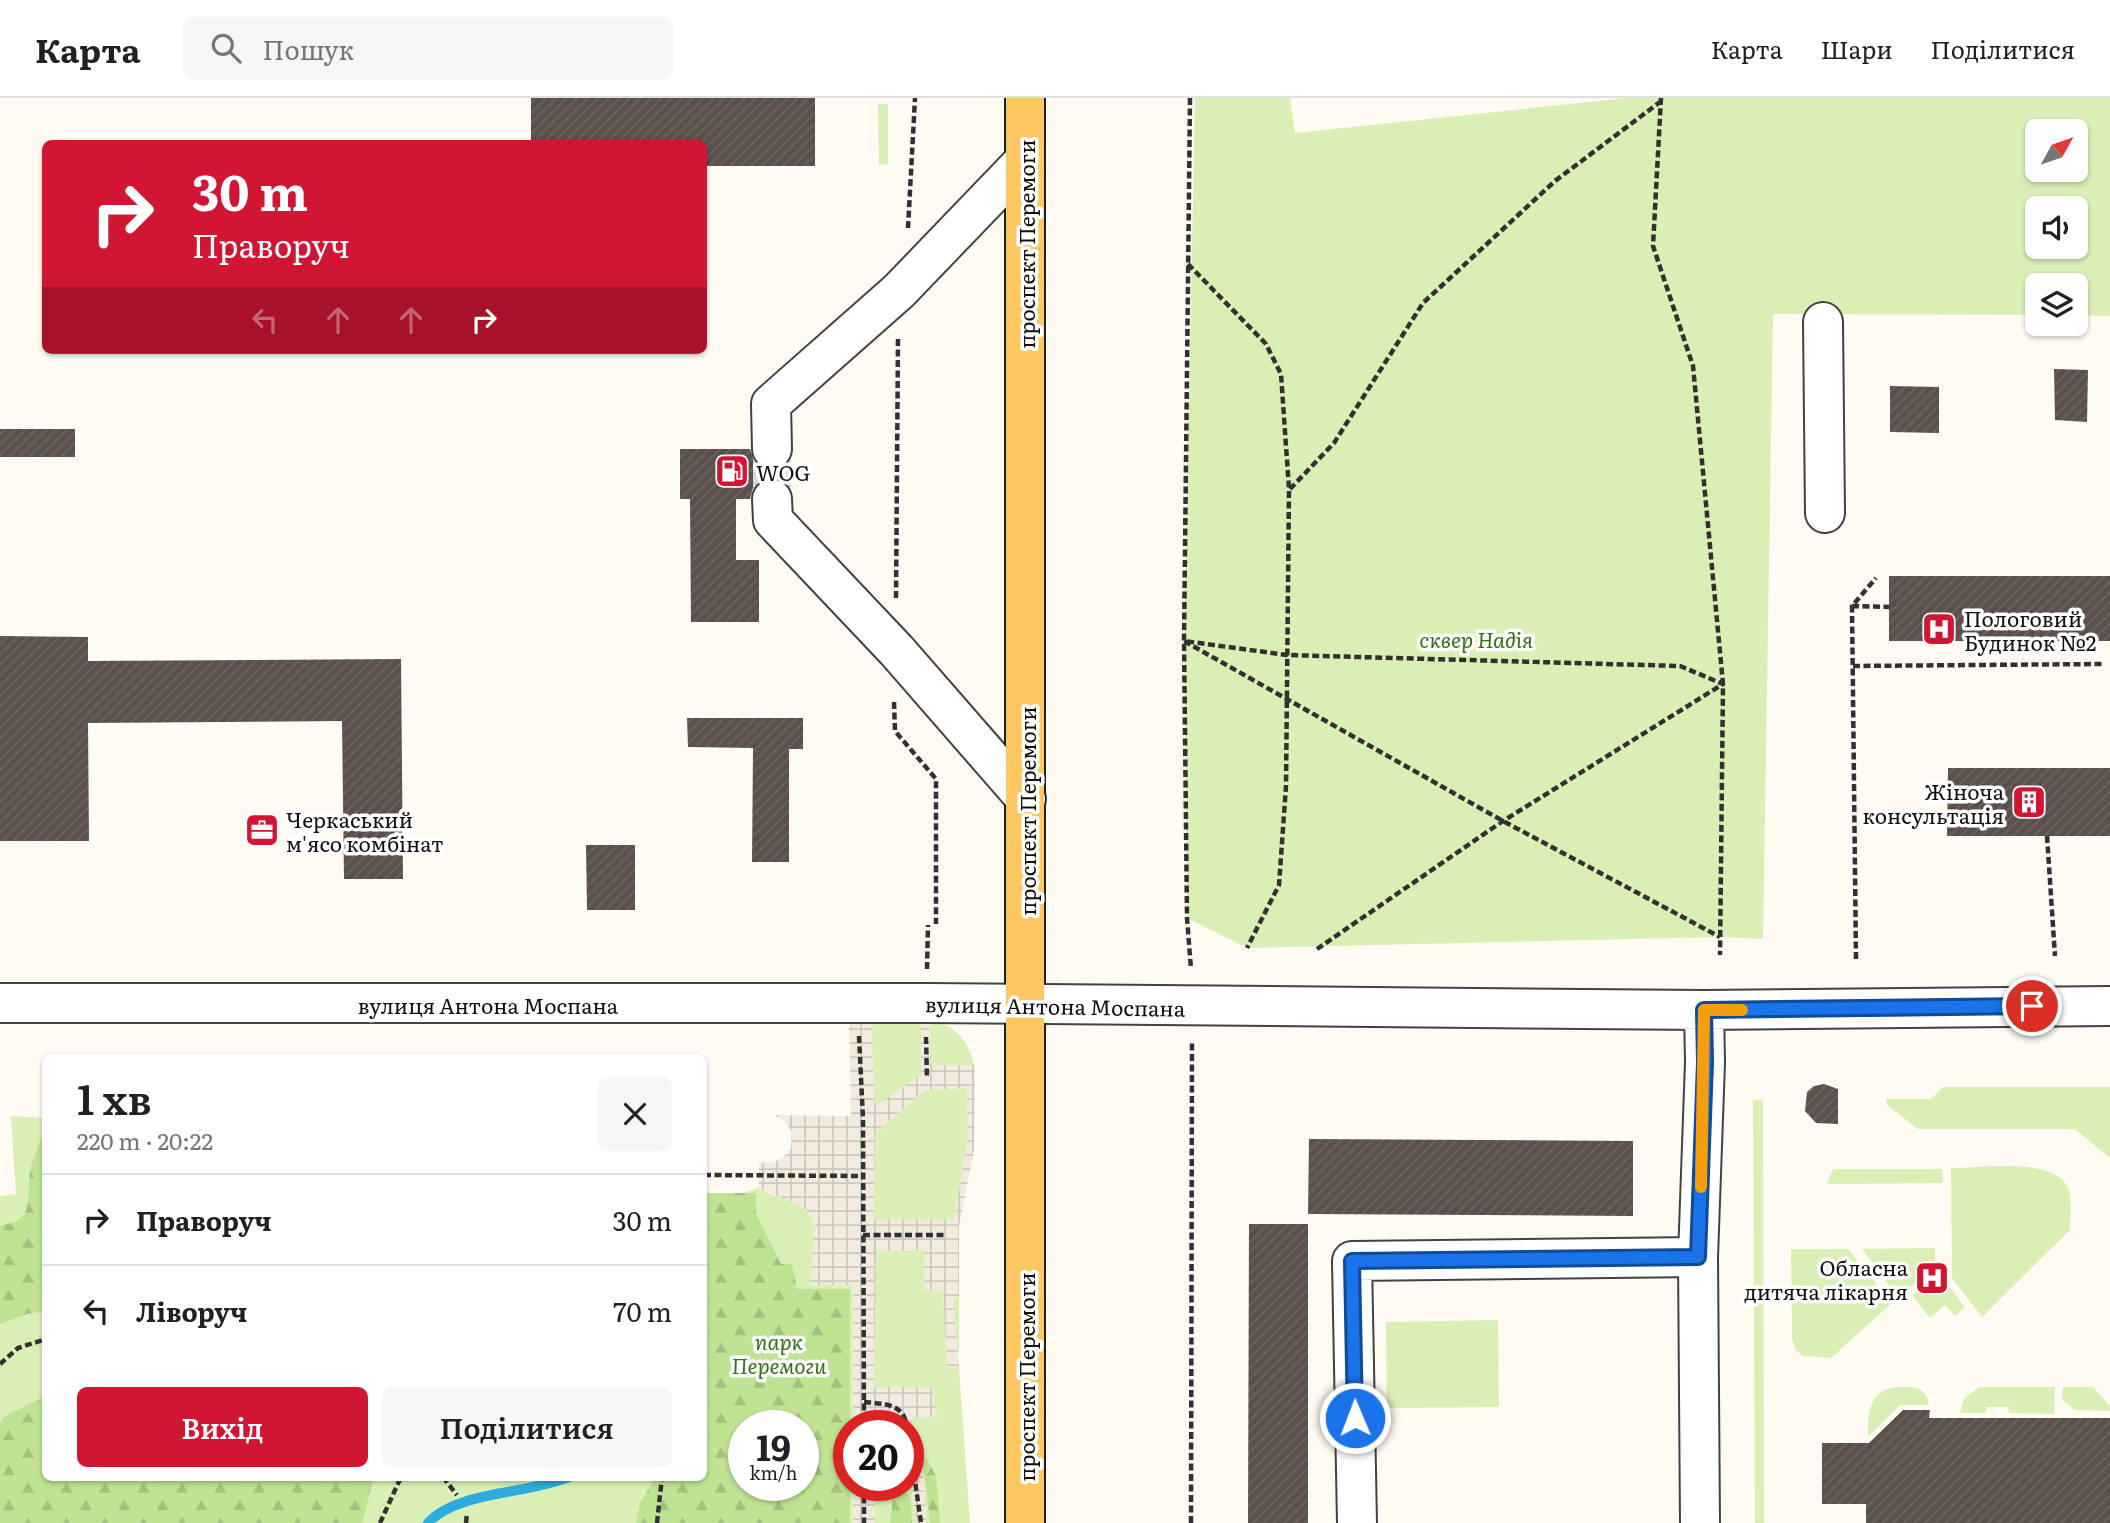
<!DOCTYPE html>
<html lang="uk">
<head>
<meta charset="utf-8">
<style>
  body { margin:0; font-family:Literata,serif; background:#f6f6f6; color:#202124; height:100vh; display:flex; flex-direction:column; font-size:26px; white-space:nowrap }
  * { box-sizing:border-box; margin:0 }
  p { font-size:23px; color:#757577 }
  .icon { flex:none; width:38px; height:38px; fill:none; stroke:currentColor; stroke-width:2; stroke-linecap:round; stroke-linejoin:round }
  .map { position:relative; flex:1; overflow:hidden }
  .drawer { position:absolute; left:42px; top:956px; width:665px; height:427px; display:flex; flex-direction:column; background:#fff; border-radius:10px; box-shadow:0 2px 5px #0004 }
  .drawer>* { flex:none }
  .hud { position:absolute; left:42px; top:42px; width:665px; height:214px; border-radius:10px; box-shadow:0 2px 5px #0004; background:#d11634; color:#fff; overflow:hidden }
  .needle { width:46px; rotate:50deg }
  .buttons { position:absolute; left:2025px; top:21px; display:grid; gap:14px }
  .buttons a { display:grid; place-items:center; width:63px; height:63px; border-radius:10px; background:#fff; box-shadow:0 2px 5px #0004; font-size:35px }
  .speed { position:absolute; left:728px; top:1312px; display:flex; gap:14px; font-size:35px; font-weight:700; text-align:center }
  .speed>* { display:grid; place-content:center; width:91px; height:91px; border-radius:50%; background:#fff; box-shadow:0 2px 5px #0004; line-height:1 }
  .speed small { font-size:18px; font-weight:400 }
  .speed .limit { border:10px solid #d22; background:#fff; color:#111 }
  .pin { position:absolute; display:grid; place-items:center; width:60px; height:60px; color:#fff; margin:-30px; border:4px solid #fff; border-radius:50%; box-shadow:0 2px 7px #0007 }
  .me { position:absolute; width:77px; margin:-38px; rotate:359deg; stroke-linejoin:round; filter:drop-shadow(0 0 5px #0008) }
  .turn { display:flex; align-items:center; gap:24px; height:147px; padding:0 35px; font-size:32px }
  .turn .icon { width:91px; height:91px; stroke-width:2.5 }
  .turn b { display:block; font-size:49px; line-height:60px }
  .lanes { display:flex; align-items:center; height:66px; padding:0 35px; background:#0003; justify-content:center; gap:35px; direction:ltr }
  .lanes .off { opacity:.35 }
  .round { display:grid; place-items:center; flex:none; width:74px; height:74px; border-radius:10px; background:#f6f6f6 }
  .summary { display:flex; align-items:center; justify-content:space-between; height:119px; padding:0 35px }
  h1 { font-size:42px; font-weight:600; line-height:52px }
  .primary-button { display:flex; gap:14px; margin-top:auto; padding:14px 35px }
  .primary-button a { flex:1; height:80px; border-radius:10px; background:#d11634; color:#fff; font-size:28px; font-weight:600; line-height:80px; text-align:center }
  .primary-button a+a { background:#f6f6f6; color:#202124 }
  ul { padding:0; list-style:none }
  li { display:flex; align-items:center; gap:21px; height:91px; padding:0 35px; border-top:2px solid #e0e0e0 }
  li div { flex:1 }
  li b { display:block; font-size:26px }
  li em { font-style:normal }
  header { display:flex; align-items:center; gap:42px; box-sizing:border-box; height:98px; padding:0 35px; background:#fff; border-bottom:2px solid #e0e0e0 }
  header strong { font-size:33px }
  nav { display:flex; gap:38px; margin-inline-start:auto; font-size:24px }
  .search { width:490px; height:63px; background:#f6f6f6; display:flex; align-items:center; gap:18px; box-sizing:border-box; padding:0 24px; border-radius:10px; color:#757577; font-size:26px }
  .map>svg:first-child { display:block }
</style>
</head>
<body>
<header>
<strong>Карта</strong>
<div class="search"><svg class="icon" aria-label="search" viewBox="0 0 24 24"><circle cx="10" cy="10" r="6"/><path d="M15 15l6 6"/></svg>Пошук</div>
<nav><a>Карта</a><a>Шари</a><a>Поділитися</a></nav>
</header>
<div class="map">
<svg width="2110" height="1425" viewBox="0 0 2110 1425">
  <defs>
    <pattern id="forest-firs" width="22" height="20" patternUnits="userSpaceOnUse" patternTransform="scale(1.75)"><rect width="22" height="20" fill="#bfe293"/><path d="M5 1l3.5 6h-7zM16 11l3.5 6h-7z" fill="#a3c17e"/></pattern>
    <pattern id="plaza-grid" width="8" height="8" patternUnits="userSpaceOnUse" patternTransform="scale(1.75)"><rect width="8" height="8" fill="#f2eade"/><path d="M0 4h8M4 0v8" fill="none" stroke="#cec8bd"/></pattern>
    <pattern id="building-hatch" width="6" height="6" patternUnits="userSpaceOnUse" patternTransform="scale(1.75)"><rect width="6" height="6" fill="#5a4f4a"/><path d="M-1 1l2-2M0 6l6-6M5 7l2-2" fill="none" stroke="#6d6460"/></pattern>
  </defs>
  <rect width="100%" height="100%" fill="#fffbf2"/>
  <path fill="#daefb6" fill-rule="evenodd" d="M 1195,0 L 1290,0 L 1295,35 L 1627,0 L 2110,0 L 2110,218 L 2076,217 L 2076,187 L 2037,187 L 2037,217 L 1773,216 L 1763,841 L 1720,839 L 1247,850 L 1187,820 L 1184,543 ZM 2037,33 L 2076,33 L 2076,72 L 2037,72 ZM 2037,110 L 2076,110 L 2076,149 L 2037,149 Z
    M 878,6 L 888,6 L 888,66 L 879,67 Z
    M 921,921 L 921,977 L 875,1009 L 871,930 L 879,922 Z
    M 929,922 C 955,927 969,942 974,967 L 931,967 Z
    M 1943,989 L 2110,989 L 2110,1060 L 2075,1031 L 1918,1031 L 1887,1007 L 1886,1001 L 1931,1001 Z
    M 967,990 L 968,1040 L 954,1122 L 874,1123 L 875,1035 L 925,992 Z
    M 1753,1002 L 1763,1002 L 1764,1425 L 1755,1425 Z
    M 11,1018 L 45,1020 L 46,1379 L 704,1379 L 704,1108 L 759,1090 L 775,1098 L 778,1095 C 811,1112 816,1113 815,1151 L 853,1187 L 853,1328 L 849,1328 L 849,1388 L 853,1388 L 853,1425 L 0,1425 L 0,1098 L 16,1096 ZM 744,1328 L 803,1328 L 803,1388 L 744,1388 Z
    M 1951,1070 C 1979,1070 2052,1059 2067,1088 C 2073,1100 2070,1119 2070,1132 L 1982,1219 L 1952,1180 Z
    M 1833,1071 L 1942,1071 L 1943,1085 L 1827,1086 Z
    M 1935,1150 L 1935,1167 L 1899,1200 L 1862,1151 Z
    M 1791,1151 L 1848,1151 L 1892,1205 L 1831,1260 L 1803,1258 L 1795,1251 L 1792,1240 Z
    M 924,1152 L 924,1192 L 943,1192 L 947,1268 L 959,1270 L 970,1425 L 926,1425 L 924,1382 L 911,1319 L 874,1289 L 876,1153 Z
    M 1938,1174 L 1965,1209 L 1955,1218 L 1945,1207 L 1930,1220 L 1912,1197 Z
    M 959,1199 L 959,1256 L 956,1254 L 953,1201 Z
    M 1498,1222 L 1499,1309 L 1387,1310 L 1386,1224 Z
    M 1895,1289 C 1912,1289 1926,1287 1929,1307 L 1900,1307 L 1868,1339 C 1868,1315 1868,1294 1895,1289 Z
    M 1979,1289 L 2055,1289 L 2054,1316 L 2009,1315 L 2008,1309 L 1986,1309 L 1986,1315 L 1960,1315 L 1964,1301 Z
    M 2063,1289 L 2093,1289 L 2110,1308 L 2110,1313 L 2075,1312 L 2062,1302 Z
    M 874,1318 L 898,1319 L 900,1328 L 874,1328 Z
    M 908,1369 L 917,1425 L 874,1425 L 874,1388 L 908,1388 Z"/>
  <path fill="url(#forest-firs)" fill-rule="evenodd" d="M 45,1031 L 45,1213 L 27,1216 L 0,1226 L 0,1127 C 37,1124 26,1098 30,1073 C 33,1059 40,1044 45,1031 Z
    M 704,1095 L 756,1095 L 756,1116 L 781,1166 L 792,1166 L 797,1191 L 850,1191 L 850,1425 L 636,1425 L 640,1405 L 656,1379 L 704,1379 ZM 744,1328 L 803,1328 L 803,1388 L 744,1388 Z
    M 45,1298 L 46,1379 L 374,1379 L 362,1425 L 0,1425 L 0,1325 L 5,1318 Z
    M 926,1359 L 936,1378 L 940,1425 L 930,1425 L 923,1365 Z
    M 894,1391 L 910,1397 L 912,1425 L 890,1425 Z"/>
  <path fill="url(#plaza-grid)" fill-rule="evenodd" d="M 921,921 L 929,922 L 931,967 L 974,967 L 975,982 L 974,1051 L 959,1128 L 959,1199 L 953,1201 L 959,1270 L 947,1269 L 943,1192 L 924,1192 L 924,1152 L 876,1153 L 874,1289 L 932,1289 L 937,1319 L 911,1320 L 924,1382 L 926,1425 L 917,1425 L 908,1369 L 908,1328 L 900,1328 L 898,1319 L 875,1318 L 874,1328 L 853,1328 L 853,1187 L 810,1187 L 815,1124 L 802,1108 L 759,1090 L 759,1065 L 775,1064 L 787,1056 L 791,1050 L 792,1034 L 785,1023 L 774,1017 L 851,1018 L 849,922 L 879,922 L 871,930 L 875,1008 L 921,977 ZM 967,990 L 968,1040 L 954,1122 L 874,1122 L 875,1035 L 925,992 Z
    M 853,1388 L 874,1388 L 874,1425 L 853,1425 Z"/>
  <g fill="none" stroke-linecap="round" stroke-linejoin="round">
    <path stroke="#2eabdd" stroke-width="10" d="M 428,1425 C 456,1393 530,1396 569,1379"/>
  </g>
  <path fill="url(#building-hatch)" d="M 531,0 L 815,0 L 815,68 L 704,68 L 704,46 L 531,46 Z
    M 2054,271 L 2088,272 L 2087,324 L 2055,322 Z
    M 1890,288 L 1939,289 L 1939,335 L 1890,334 Z
    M 0,331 L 75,331 L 75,359 L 0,359 Z
    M 680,351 L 750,351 L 754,363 L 761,370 L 772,373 L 783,370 L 789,364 L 789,388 L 781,381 L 770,379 L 760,383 L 753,390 L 750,401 L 736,401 L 736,462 L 759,462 L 759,524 L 691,524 L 690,401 L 680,401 Z
    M 1889,478 L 2110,478 L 2110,543 L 1889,543 Z
    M 0,538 L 88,539 L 88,563 L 401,561 L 403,781 L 344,781 L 342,623 L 88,625 L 89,743 L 0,743 Z
    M 687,620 L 803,620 L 803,651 L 789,651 L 789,764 L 752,764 L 753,650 L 688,649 Z
    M 1948,670 L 2110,670 L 2110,738 L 1947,738 Z
    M 586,747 L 635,747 L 635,812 L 587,812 Z
    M 1824,986 L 1838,991 L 1838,1026 L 1816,1025 L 1805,1013 L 1807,994 L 1814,988 Z
    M 1309,1041 L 1633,1043 L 1633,1118 L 1308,1116 Z
    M 1249,1126 L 1308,1126 L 1308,1425 L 1248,1425 Z
    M 1903,1312 L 1930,1312 L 1929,1320 L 2110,1320 L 2110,1425 L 1866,1425 L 1866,1406 L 1822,1406 L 1822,1345 L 1869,1345 Z"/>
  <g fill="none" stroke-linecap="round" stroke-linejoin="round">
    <path stroke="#dbd8d0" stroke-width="38" stroke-dasharray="38 19" stroke-linecap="butt" d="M 772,351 L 772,401"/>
    <g stroke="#424242" stroke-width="42">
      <path id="minor" d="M 1823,224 L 1825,415
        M 772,351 L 771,306 L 899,193 L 1025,62
        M 772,401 L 773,422 L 897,553 L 1026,701
        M 0,905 L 927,905 L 1704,912 L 2110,908
        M 1698,1159 L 1700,1425
        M 1357,1425 L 1352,1163 L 1698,1159 L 1705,964 L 1704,912"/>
    </g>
    <g stroke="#202020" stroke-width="42">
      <path id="major" d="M 1025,1425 L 1025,0"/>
    </g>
    <path stroke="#313131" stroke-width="4.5" stroke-dasharray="7 3.5" stroke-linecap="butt" d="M 1190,0 L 1184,543 L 1187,820 L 1191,871
      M 1661,0 L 1653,148 L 1693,268 L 1723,586 L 1720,857
      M 908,130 L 915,0
      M 1188,166 L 1266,246 L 1281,276 L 1289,391 L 1286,688 L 1279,787 L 1247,850
      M 1290,391 L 1334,345 L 1423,205 L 1555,83 L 1660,4
      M 896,500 L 898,240
      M 1852,508 L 1889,509
      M 1853,568 L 2102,566
      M 894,604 L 895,633 L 936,681 L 936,826
      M 2047,738 L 2055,858
      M 1317,851 L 1503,723 L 1723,586 L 1680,568 L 1287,557 L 1184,543 L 1503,723 L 1720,839
      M 1856,861 L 1852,508 L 1876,480
      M 927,871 L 928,827
      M 859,938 L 863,1021 L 864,1328
      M 926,939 L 927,980
      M 704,1077 L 863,1078
      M 863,1137 L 946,1137
      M 0,1266 L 18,1250 L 46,1241
      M 864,1304 C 884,1306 903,1305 907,1328
      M 908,1334 L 921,1425
      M 443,1379 L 457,1397
      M 864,1388 L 864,1425
      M 380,1425 L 401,1379
      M 466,1425 L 467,1415
      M 657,1425 L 662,1379
      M 1191,1425 L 1192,943"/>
    <use href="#minor" stroke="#fff" stroke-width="38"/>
    <use href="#major" stroke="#ffc762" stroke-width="38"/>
  </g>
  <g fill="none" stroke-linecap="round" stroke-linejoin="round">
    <g stroke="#114b97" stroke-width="18">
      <path id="route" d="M 1355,1320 L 1352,1163 L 1698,1159 L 1705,964 L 1704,912 L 2032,908"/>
    </g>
    <use href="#route" stroke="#1a73e8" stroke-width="12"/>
    <path stroke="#f59e0b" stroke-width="12" d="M 1701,1089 L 1704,912 L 1742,912"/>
  </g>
  <defs>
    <g id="fuel-square" transform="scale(1.75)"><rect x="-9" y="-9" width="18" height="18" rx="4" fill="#d11634" stroke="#fff"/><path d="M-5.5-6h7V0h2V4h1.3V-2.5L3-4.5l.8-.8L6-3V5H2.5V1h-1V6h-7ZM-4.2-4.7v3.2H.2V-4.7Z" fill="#fff"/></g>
    <g id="hospital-square" transform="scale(1.75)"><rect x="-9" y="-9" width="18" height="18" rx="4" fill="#d11634" stroke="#fff"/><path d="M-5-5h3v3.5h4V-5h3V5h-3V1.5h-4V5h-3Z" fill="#fff"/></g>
    <g id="building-square" transform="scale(1.75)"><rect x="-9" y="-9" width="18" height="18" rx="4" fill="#d11634" stroke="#fff"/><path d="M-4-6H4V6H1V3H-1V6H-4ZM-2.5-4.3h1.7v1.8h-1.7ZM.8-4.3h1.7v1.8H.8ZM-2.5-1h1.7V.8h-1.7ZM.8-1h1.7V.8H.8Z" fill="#fff"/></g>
    <g id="office-square" transform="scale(1.75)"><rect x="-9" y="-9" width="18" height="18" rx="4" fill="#d11634" stroke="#fff"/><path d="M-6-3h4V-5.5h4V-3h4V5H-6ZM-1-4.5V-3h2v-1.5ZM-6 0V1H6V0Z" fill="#fff"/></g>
  </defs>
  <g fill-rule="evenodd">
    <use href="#fuel-square" x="732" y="373"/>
    <use href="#hospital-square" x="1939" y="531"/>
    <use href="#building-square" x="2029" y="704"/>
    <use href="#office-square" x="262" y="732"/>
    <use href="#hospital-square" x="1932" y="1180"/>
  </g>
  <g text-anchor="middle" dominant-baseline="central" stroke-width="7" stroke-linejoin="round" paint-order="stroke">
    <g font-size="21" fill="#0f0f0f" stroke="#fff">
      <text transform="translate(1025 146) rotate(-90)">проспект Перемоги</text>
      <text transform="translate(1026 713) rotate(-90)">проспект Перемоги</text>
      <text x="488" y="906">вулиця Антона Моспана</text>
      <text transform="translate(1055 907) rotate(1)">вулиця Антона Моспана</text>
      <text transform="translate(1025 1279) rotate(-90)">проспект Перемоги</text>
    </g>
    <g font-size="21" fill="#0f0f0f" stroke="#fff" text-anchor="start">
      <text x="756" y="373">WOG</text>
      <text x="1964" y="519">Пологовий<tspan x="1964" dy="24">Будинок №2</tspan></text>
      <text x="2004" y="692" text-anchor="end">Жіноча<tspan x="2004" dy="24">консультація</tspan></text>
      <text x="286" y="720">Черкаський<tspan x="286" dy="24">м'ясо комбінат</tspan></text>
      <text x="1908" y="1168" text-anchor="end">Обласна<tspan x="1908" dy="24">дитяча лікарня</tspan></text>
    </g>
    <g font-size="21" font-style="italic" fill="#337017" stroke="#fff">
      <text x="1476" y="540">сквер Надія</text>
      <text x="779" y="1242">парк<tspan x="779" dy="24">Перемоги</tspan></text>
    </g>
  </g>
</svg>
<div class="buttons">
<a><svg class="needle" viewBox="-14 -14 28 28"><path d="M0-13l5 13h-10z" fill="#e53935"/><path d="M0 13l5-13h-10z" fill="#757577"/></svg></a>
<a><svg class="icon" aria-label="sound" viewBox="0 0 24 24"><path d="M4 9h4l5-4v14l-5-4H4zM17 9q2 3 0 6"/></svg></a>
<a><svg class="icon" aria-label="layers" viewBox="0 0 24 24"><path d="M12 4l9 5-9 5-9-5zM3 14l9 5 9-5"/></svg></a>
</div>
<div class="speed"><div>19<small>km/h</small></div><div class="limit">20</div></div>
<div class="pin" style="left:2032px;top:908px;background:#d93025"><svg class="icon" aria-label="arrive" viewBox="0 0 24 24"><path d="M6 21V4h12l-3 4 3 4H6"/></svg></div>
<svg class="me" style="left:1355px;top:1320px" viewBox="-20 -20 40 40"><circle r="17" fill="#1a73e8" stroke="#fff" stroke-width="3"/><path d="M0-11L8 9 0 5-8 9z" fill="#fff"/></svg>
<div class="hud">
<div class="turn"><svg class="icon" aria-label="right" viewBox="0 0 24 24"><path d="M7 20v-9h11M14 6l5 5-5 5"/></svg><div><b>30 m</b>Праворуч</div></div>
<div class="lanes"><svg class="icon off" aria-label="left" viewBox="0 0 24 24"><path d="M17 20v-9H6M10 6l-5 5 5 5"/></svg><svg class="icon off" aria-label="ahead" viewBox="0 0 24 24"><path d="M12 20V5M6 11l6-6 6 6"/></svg><svg class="icon off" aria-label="ahead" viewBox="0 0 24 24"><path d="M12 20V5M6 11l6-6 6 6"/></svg><svg class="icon" aria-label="right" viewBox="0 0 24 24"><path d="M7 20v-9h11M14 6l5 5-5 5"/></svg></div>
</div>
<section class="drawer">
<div class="summary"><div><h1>1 хв</h1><p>220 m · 20:22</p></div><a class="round"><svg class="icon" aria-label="close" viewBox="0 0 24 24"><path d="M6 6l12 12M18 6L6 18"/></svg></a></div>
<ul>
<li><svg class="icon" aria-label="right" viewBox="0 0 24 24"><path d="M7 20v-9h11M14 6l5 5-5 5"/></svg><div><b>Праворуч</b></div><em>30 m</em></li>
<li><svg class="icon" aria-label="left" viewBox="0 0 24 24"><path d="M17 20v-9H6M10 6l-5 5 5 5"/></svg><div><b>Ліворуч</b></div><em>70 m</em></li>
</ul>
<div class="primary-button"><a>Вихід</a><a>Поділитися</a></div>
</section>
</div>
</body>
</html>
